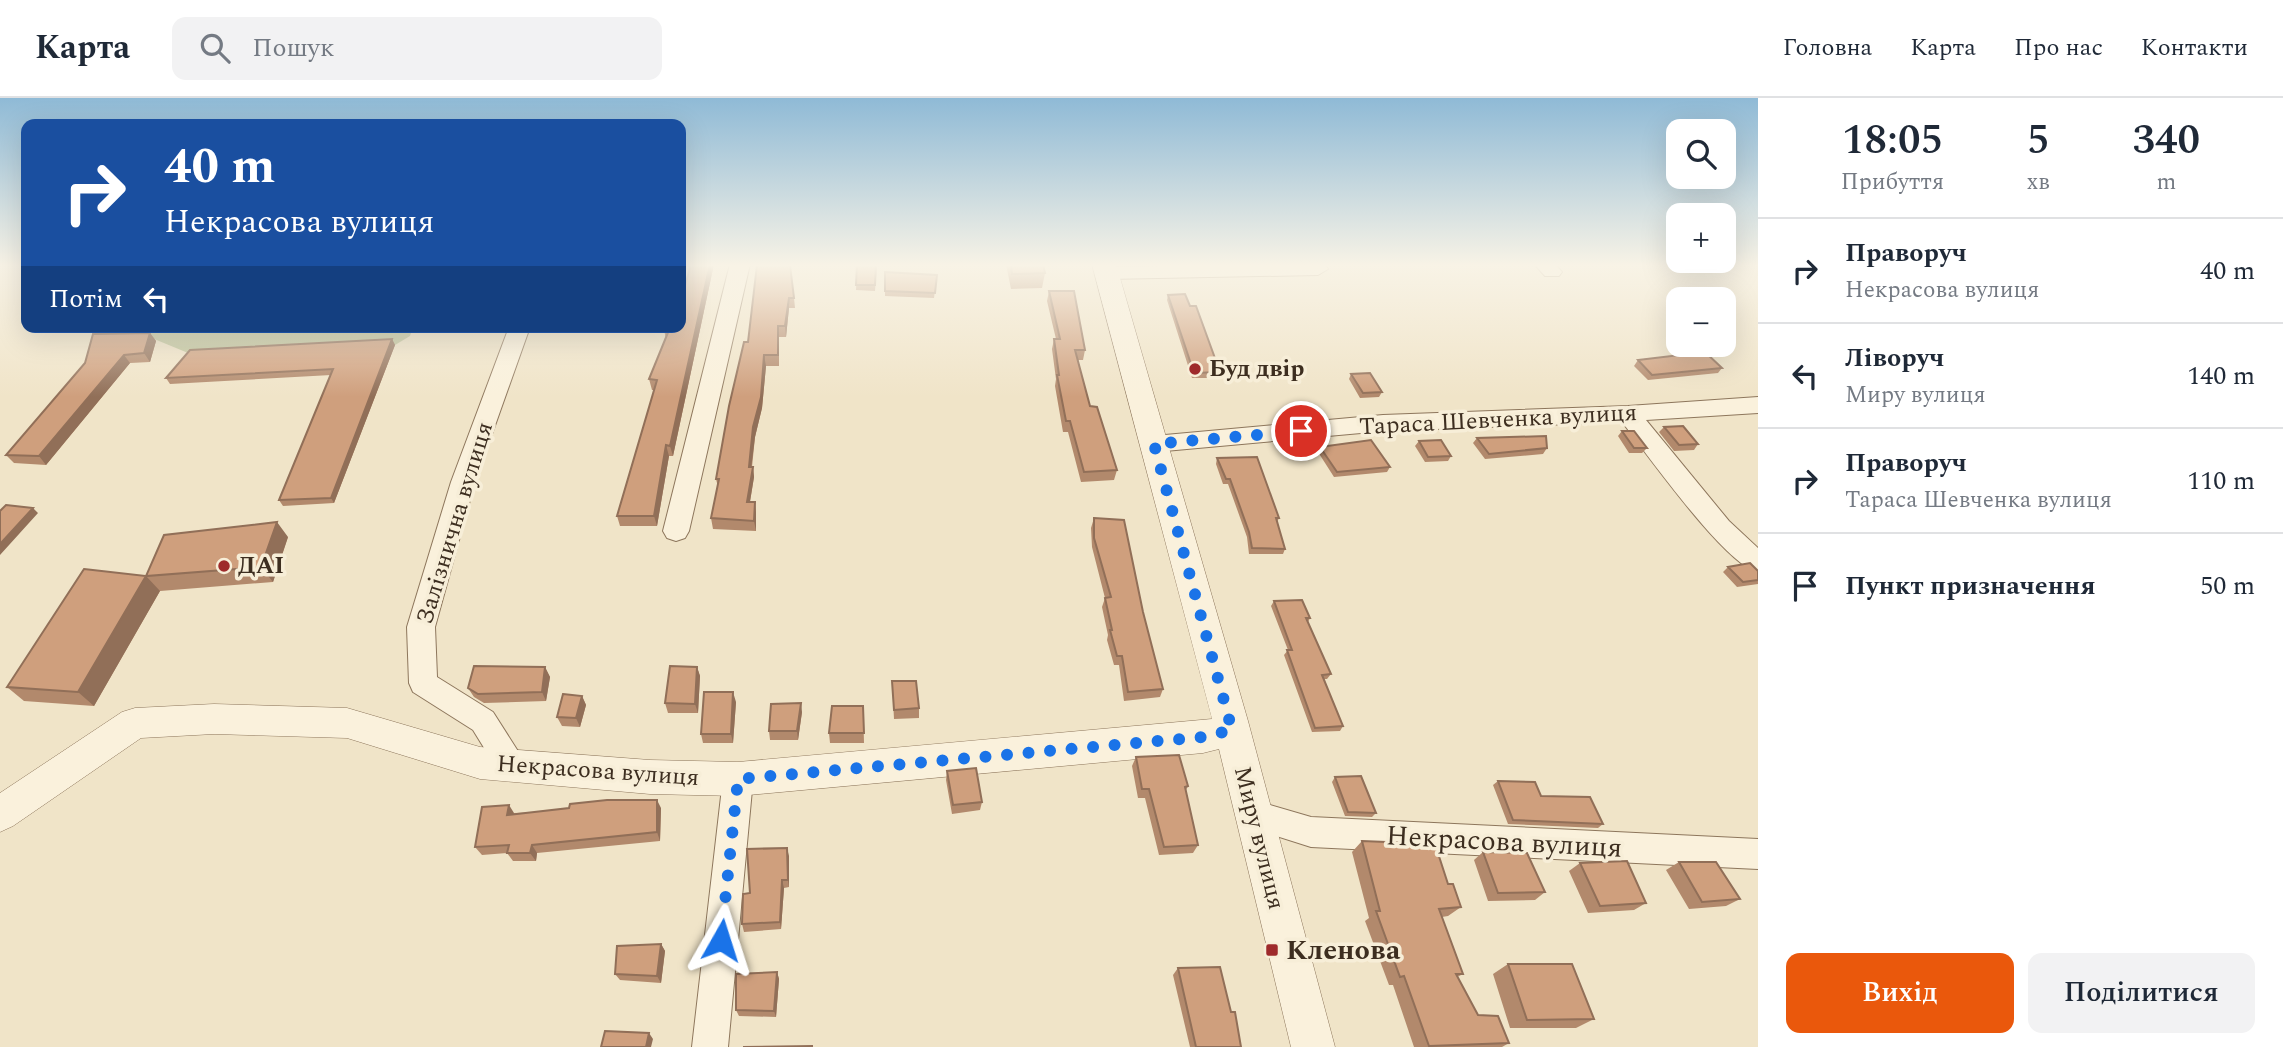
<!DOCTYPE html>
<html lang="uk">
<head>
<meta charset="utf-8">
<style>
  body { margin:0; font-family:Spectral,serif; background:#f2f2f3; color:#1f2937; height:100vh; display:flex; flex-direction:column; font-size:26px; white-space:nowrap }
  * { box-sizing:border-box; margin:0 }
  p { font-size:23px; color:#747a83 }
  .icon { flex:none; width:38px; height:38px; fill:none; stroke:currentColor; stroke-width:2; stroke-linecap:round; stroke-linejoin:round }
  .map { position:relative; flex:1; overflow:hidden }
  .panel { display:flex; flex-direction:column; background:#fff; width:525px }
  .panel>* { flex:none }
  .guide { position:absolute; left:21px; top:21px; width:665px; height:214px; border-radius:14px; box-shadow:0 7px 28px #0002; background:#1a4fa0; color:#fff; overflow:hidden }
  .fabs { position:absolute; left:1666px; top:21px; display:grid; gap:14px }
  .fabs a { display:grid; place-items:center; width:70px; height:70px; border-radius:14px; background:#fff; box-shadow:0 7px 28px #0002; font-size:35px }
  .pin { position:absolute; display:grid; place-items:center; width:60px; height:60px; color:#fff; margin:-30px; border:4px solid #fff; border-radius:50%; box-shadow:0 2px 7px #0007 }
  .me { position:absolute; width:77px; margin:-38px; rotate:6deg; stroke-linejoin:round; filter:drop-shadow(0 0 5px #0008) }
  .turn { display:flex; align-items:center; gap:24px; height:147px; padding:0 28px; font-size:32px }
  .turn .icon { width:91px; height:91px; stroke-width:2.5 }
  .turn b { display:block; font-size:49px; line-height:60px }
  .then { display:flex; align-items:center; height:66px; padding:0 28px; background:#0003; gap:14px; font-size:26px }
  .eta { display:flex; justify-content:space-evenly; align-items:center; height:119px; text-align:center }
  .eta b { font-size:42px; font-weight:600; line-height:49px }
  .action { display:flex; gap:14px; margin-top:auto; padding:14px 28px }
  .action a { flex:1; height:80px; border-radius:14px; background:#ea580c; color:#fff; font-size:28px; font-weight:600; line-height:80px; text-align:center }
  .action a+a { background:#f2f2f3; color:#1f2937 }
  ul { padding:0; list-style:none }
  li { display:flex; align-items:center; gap:21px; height:105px; padding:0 28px; border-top:2px solid #e0e1e3 }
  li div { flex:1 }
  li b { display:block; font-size:26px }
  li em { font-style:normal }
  header { display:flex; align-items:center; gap:42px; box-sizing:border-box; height:98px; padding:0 35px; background:#fff; border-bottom:2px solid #e0e1e3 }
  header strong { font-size:33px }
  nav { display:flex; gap:38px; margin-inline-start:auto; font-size:24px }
  .search { width:490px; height:63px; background:#f2f2f3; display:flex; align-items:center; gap:18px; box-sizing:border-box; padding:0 24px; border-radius:14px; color:#747a83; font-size:26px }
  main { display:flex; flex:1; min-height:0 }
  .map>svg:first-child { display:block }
</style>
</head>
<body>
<header>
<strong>Карта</strong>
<div class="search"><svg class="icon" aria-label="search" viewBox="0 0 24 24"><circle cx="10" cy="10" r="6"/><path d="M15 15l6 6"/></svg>Пошук</div>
<nav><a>Головна</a><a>Карта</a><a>Про нас</a><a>Контакти</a></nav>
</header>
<main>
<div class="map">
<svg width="1758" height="949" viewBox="0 0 1758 949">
  <rect width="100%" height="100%" fill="#f0e4c8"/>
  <path fill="#bfc49a" d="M 125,229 L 413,229 L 410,238 L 395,247 L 193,257 Z"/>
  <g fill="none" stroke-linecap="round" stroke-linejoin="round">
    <g stroke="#8d765c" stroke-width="2">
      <path id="minor" d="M 730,166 L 750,166 L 689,433 L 685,440 L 676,443 L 667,440 L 663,433 Z
        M 1266,166 L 1325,166 L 1328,171 L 1318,177 L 1107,181 L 1100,179 L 1097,175 L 1100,171 L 1107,169 Z
        M 1534,166 L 1555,166 L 1562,174 L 1559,178 L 1545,178 Z
        M 509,229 L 530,229 L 475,384 L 435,529 L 437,579 L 493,614 L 528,669 L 524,679 L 513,683 L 502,679 L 473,632 L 413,594 L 409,585 L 407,529 L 451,384 Z
        M 1758,299 L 1758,315 L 1646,322 L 1729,423 L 1758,450 L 1758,475 C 1723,464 1648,357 1622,324 L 1383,333 L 1154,354 L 1146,352 L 1142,346 L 1146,340 L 1154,338 L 1383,317 L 1628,308 Z
        M 738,667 L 749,671 L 753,681 L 728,949 L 692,949 L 723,681 L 727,671 Z
        M 1253,702 L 1311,719 L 1758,741 L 1758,771 L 1311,749 L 1242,727 L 1237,717 L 1242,707 Z"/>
    </g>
    <g stroke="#8d765c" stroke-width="1">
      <path id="tertiary" d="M 1092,166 L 1116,166 L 1248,623 L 1335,949 L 1291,949 L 1219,651 L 1203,655 L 738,698 L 650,696 L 480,681 L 347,640 L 214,636 L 141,640 L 13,728 L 0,734 L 0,695 L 122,614 L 135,610 L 214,606 L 347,610 L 480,649 L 650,662 L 738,664 L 1212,621 Z"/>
    </g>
    <use href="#minor" fill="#faf1dc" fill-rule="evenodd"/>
    <use href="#tertiary" fill="#faf1dc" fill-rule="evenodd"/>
  </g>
  <path fill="#b2896c" d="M 691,166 L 714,166 L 673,358 L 669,358 L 657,428 L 620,428 L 617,418 L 654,292 L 652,292 L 649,281 L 666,241 L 664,232 L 684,191 Z
    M 857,166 L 877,166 L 875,193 L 856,192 Z
    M 1006,166 L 1043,166 L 1045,175 L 1042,190 L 1011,191 Z
    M 757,167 L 794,200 L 795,210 L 789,210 L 786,239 L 779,239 L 779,268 L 766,268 L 762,310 L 755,339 L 752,369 L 753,369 L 754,379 L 750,404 L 755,404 L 756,415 L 756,433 L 713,431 L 711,420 L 718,389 L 716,381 L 748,244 Z
    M 885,174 L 937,177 L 934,200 L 885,198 Z
    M 1049,193 L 1085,252 L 1083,262 L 1078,262 L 1090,308 L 1117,372 L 1114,382 L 1081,384 L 1068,334 L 1063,334 L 1055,288 L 1056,281 L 1052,251 L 1054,241 L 1056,241 L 1047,203 Z
    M 1168,197 L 1190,208 L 1220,274 L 1218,280 L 1192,280 L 1167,202 Z
    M 150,235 L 156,243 L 150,264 L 130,265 L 46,367 L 14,365 L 6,357 Z
    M 392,241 L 395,247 L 334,405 L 283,408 L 279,402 L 331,277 L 170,286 L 166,280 Z
    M 1638,262 L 1722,270 L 1718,275 L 1648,282 L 1634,268 Z
    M 1351,276 L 1382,294 L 1379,299 L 1360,300 L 1349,281 Z
    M 1664,329 L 1698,346 L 1694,352 L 1674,353 L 1659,334 Z
    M 1622,333 L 1647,350 L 1642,355 L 1629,355 L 1618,338 Z
    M 1477,340 L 1547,350 L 1543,356 L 1485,361 L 1473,345 Z
    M 1419,343 L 1451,358 L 1448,363 L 1425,364 L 1415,348 Z
    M 1320,349 L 1390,369 L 1387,374 L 1334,379 L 1318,354 Z
    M 1217,360 L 1279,420 L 1277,424 L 1285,451 L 1283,456 L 1249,456 L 1247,439 L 1228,386 L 1223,386 L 1216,366 Z
    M 1094,420 L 1143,514 L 1163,591 L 1160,599 L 1124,603 L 1119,567 L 1114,567 L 1107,542 L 1108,537 L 1102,509 L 1105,500 L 1092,449 L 1091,430 Z
    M 288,439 L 273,484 L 160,493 L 94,608 L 24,603 L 7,589 L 146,478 Z
    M 1728,469 L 1758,473 L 1758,486 L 1737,489 L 1723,474 Z
    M 1274,503 L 1310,520 L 1308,524 L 1331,576 L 1327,581 L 1324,581 L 1343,628 L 1340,633 L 1312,634 L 1284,557 L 1288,552 L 1271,508 Z
    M 545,569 L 550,579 L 546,603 L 484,605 L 474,599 L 468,590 Z
    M 697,569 L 700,578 L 698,615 L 668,615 L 665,605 Z
    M 892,583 L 919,610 L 919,620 L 894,621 Z
    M 582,598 L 586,607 L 580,629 L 562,628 L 557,619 Z
    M 736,604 L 733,645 L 703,645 L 701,636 Z
    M 863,608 L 864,645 L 830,645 L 829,635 Z
    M 802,614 L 798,642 L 770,642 L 769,633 Z
    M 1136,659 L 1188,688 L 1186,692 L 1198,747 L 1193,755 L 1159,757 L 1145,700 L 1138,700 L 1132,668 Z
    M 947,673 L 982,704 L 980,712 L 952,716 L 946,682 Z
    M 1335,679 L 1376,715 L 1372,719 L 1345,718 L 1332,684 Z
    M 1498,683 L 1541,698 L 1603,726 L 1598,730 L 1508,726 L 1493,687 Z
    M 661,710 L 660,743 L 537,755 L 536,763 L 513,763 L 507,755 L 482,757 L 475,749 L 514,715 Z
    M 1362,743 L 1448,786 L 1461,809 L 1448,818 L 1442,819 L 1463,876 L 1457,879 L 1478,917 L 1509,945 L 1502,949 L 1414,949 L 1393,887 L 1389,887 L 1365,823 L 1369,820 L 1352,754 Z
    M 1483,754 L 1545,794 L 1535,802 L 1488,803 L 1474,762 Z
    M 789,758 L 789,789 L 784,790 L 781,831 L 744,834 L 742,826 L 750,795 Z
    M 1679,764 L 1740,801 L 1726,808 L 1689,811 L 1666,772 Z
    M 1580,765 L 1646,805 L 1634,812 L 1588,815 L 1569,773 Z
    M 661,846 L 665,853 L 661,885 L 620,882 L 615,876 Z
    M 1508,866 L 1594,921 L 1576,930 L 1510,930 L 1493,876 Z
    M 1178,870 L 1231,914 L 1241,949 L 1190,949 L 1173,877 Z
    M 777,874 L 779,881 L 776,919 L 739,918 L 736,912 Z"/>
  <path fill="#916f58" d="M 710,166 L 714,166 L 673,358 L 670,348 Z
    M 789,200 L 789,210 L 786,239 L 785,228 Z
    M 150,235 L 156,243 L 150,264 L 144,255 Z
    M 392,241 L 395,247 L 334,405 L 331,400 Z
    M 124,257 L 130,265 L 46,367 L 39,358 Z
    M 764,257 L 766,268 L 762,310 L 755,339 L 750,379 L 749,369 L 753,329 Z
    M 666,347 L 669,358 L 657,428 L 654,418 Z
    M 753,369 L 754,379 L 748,415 L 747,404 Z
    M 755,404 L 756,415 L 756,433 L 754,423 Z
    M 33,410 L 38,415 L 0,457 L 0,446 Z
    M 277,424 L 288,439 L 273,484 L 261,469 Z
    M 146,478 L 160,493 L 94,608 L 78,594 Z
    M 545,569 L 550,579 L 546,603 L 542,594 Z
    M 697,569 L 700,578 L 698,615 L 695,606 Z
    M 733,594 L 736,604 L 733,645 L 731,636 Z
    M 582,598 L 586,607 L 580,629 L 576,620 Z
    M 801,605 L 802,614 L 798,642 L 797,633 Z
    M 657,702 L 661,710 L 660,743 L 657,734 Z
    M 509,707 L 514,715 L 512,725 L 507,717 Z
    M 532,747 L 537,755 L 536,763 L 530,755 Z
    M 787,750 L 789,758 L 789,789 L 788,782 Z
    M 782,782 L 784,790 L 781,831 L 780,824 Z
    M 661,846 L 665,853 L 661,885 L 657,878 Z
    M 777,874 L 779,881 L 776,919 L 774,913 Z
    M 649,935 L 653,941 L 651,949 L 646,949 Z"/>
  <path fill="#cf9f7d" stroke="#916f58" stroke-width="2" d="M 691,166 L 710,166 L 670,348 L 666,347 L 654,418 L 617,418 L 657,282 L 649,281 L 669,232 L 664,232 L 665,229 L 681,229 L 681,191 L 684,191 Z
    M 857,166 L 876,166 L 875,187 L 856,187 Z
    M 1011,166 L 1043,166 L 1045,175 L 1012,176 Z
    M 757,167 L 790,167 L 794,200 L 789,200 L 785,228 L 778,228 L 778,257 L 764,257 L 761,299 L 753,329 L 749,369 L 753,369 L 747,404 L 755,404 L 754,423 L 711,420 L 719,381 L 716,381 L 729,308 L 744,244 L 748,244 Z
    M 885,174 L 937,177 L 935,195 L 885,193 Z
    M 1049,193 L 1074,193 L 1085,252 L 1075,252 L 1090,308 L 1097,309 L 1117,372 L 1084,374 L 1070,323 L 1066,323 L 1057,277 L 1059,277 L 1054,241 L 1060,241 Z
    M 1185,196 L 1190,208 L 1196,208 L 1220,274 L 1194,275 L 1168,197 Z
    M 150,235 L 144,255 L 124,257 L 39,358 L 6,357 L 85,265 L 93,236 Z
    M 392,241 L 331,400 L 279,402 L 333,271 L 166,280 L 190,252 Z
    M 1705,254 L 1722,270 L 1652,277 L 1638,262 Z
    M 1370,275 L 1382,294 L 1363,295 L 1351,276 Z
    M 1683,328 L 1698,346 L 1679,347 L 1664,329 Z
    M 1622,333 L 1634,333 L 1647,350 L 1634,350 Z
    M 1546,338 L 1547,350 L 1489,356 L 1477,340 Z
    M 1371,342 L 1390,369 L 1337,374 L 1320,349 Z
    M 1441,342 L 1451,358 L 1428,359 L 1419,343 Z
    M 1257,359 L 1279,420 L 1276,420 L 1285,451 L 1252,450 L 1249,434 L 1230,381 L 1226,381 L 1217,360 Z
    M 6,407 L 33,410 L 0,446 L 0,413 Z
    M 1094,420 L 1124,422 L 1143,514 L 1163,591 L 1128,594 L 1122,558 L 1117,558 L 1110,532 L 1112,532 L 1105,500 L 1111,499 L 1094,440 Z
    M 277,424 L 261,469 L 146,478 L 164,437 Z
    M 1750,465 L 1758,473 L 1758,482 L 1743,484 L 1728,469 Z
    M 84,471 L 146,478 L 78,594 L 7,589 Z
    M 1302,502 L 1310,520 L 1306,520 L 1331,576 L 1322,577 L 1343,628 L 1315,630 L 1287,552 L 1292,552 L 1274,503 Z
    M 474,568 L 545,569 L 542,594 L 478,596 L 468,590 Z
    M 670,568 L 697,569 L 695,606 L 665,605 Z
    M 892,583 L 916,583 L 919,610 L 894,612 Z
    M 704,594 L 733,594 L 731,636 L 701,636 Z
    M 563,596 L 582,598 L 576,620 L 557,619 Z
    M 801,605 L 797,633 L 769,633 L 771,606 Z
    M 832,608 L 863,608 L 864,635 L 829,635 Z
    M 1179,657 L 1188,688 L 1185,689 L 1198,747 L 1164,749 L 1149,691 L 1142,691 L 1136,659 Z
    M 976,670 L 982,704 L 953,707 L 947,673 Z
    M 1361,678 L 1376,715 L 1348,714 L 1335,679 Z
    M 1498,683 L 1535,684 L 1541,698 L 1590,699 L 1603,726 L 1513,722 Z
    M 607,702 L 657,702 L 657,734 L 532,747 L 530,755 L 507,755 L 509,747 L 475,749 L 482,709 L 509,707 L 507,717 L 569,710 L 570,706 Z
    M 1362,743 L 1435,746 L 1448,786 L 1453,786 L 1461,809 L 1439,811 L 1463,876 L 1456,876 L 1478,917 L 1498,918 L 1509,945 L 1429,948 L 1404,878 L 1400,879 L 1376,813 L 1380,813 Z
    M 787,750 L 788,782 L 782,782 L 780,824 L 742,826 L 743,796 L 750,795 L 747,751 Z
    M 1483,754 L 1527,755 L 1545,794 L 1498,795 Z
    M 1627,763 L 1646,805 L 1600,808 L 1580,765 Z
    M 1679,764 L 1716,764 L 1740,801 L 1702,804 Z
    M 661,846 L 657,878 L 615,876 L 617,848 Z
    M 1508,866 L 1572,866 L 1594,921 L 1527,922 Z
    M 1220,869 L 1231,914 L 1235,914 L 1241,949 L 1196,949 L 1178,870 Z
    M 777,874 L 774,913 L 736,912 L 736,876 Z
    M 605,933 L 649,935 L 646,949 L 601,949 Z
    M 812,948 L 812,949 L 743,949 Z"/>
  <linearGradient id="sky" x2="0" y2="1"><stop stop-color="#8fbad6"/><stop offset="0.56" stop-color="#f8f3e6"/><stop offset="1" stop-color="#f8f3e6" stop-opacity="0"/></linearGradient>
  <rect width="1758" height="299" fill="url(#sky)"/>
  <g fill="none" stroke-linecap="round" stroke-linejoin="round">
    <path stroke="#1a73e8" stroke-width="12" stroke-dasharray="0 21.6" d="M 721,842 L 738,681 L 1203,639 L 1232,632 L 1154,346 L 1301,333"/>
  </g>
  <g fill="#9e2a2b" stroke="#f7eed8" stroke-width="2.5">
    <circle cx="1195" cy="271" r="7"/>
    <circle cx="224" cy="468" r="7"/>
    <rect x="1265" y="845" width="14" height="14" rx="3.5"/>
  </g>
  <g text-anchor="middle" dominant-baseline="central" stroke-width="7" stroke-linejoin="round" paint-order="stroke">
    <g font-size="24" font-weight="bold" fill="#3d2e20" stroke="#f7eed8" text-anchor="start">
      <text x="1209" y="271">Буд двір</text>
      <text x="238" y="468">ДАІ</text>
    </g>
    <g font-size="24" fill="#3d2e20" stroke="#f7eed8">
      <text transform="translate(1498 322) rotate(-3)">Тараса Шевченка вулиця</text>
      <text transform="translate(455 425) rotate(-73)">Залізнична вулиця</text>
      <text transform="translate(598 673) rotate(4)">Некрасова вулиця</text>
      <text transform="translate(1259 740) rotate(76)">Миру вулиця</text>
    </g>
    <g font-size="28" fill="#3d2e20" stroke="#f7eed8">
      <text transform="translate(1504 744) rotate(3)">Некрасова вулиця</text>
    </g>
    <g font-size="28" font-weight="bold" fill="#3d2e20" stroke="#f7eed8" text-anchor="start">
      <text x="1286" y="852">Кленова</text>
    </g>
  </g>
</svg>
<div class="fabs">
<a><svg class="icon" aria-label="search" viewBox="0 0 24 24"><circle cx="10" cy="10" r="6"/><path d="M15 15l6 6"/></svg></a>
<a>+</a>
<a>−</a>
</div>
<div class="pin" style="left:1301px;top:333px;background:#d93025"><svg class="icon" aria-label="arrive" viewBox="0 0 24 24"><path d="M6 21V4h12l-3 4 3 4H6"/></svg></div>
<svg class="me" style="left:721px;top:842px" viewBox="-20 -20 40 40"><path d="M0-17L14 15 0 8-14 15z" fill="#1a73e8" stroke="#fff" stroke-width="4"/></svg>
<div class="guide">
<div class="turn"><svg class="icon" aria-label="right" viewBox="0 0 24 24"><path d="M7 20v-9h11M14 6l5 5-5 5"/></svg><div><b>40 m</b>Некрасова вулиця</div></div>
<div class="then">Потім<svg class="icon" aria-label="left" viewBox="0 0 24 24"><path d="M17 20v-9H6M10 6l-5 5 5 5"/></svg></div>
</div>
</div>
<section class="panel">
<div class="eta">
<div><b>18:05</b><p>Прибуття</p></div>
<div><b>5</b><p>хв</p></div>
<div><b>340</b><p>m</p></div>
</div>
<ul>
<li><svg class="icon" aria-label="right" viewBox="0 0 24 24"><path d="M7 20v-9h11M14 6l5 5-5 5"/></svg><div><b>Праворуч</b><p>Некрасова вулиця</p></div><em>40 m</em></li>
<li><svg class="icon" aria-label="left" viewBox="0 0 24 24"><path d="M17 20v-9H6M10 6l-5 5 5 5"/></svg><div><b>Ліворуч</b><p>Миру вулиця</p></div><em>140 m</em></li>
<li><svg class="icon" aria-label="right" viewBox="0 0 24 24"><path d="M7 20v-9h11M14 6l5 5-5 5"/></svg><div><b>Праворуч</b><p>Тараса Шевченка вулиця</p></div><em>110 m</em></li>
<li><svg class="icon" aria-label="arrive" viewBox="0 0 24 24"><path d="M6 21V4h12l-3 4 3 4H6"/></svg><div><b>Пункт призначення</b></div><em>50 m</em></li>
</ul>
<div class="action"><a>Вихід</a><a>Поділитися</a></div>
</section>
</main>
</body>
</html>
